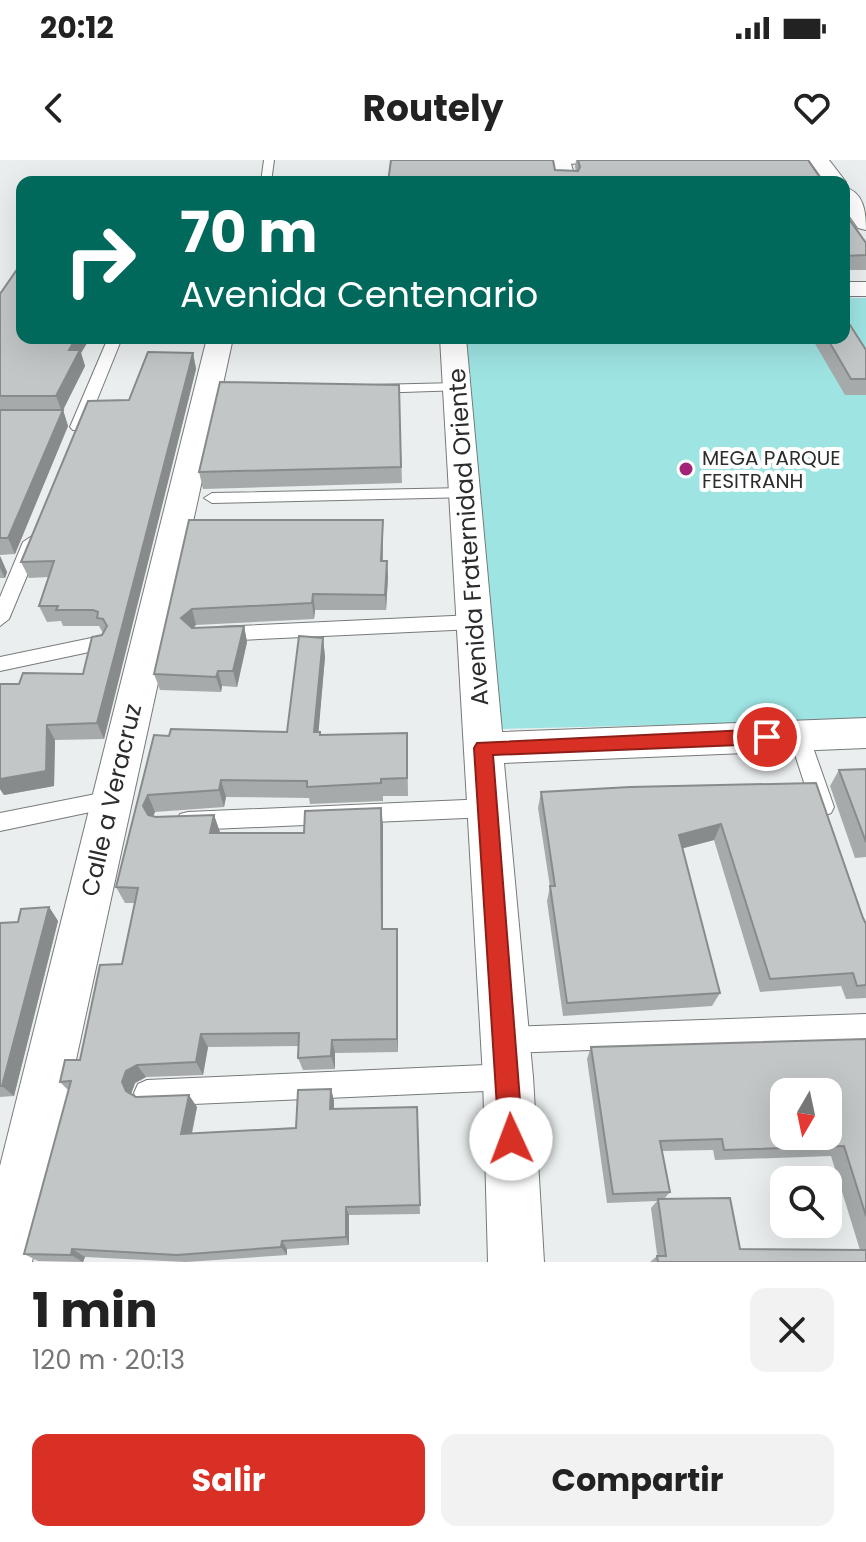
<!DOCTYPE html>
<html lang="es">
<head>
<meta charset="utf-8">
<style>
  body { margin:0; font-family:Poppins,sans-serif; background:#f2f2f2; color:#222; height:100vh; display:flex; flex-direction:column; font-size:30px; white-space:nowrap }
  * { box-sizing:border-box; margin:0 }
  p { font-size:26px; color:#767676 }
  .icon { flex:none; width:44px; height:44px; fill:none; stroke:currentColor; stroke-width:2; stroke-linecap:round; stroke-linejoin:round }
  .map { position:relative; height:1102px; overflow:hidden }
  .sheet { display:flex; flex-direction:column; background:#fff; flex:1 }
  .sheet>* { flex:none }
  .top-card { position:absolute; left:16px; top:16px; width:834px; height:168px; border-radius:16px; box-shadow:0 8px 32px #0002; background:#00695c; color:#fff; overflow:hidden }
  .needle { width:52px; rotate:189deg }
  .tools { position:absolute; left:770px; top:918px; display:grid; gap:16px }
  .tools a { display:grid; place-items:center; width:72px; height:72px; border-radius:16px; background:#fff; box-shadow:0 8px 32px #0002; font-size:40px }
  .pin { position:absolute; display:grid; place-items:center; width:68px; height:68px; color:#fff; margin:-34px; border:4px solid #fff; border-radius:50%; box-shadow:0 2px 8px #0007 }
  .me { position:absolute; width:88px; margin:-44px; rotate:358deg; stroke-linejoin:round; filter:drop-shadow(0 0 6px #0008) }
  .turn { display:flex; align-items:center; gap:28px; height:168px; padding:0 32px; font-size:36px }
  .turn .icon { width:104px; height:104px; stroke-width:2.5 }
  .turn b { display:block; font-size:56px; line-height:68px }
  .round { display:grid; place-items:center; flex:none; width:84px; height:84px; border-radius:16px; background:#f2f2f2 }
  .summary { display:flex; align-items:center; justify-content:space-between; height:136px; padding:0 32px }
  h1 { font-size:48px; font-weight:700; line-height:60px }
  .button { display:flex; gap:16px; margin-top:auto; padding:16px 32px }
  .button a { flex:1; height:92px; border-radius:16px; background:#d93025; color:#fff; font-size:32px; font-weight:700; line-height:92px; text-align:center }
  .button a+a { background:#f2f2f2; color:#222 }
  .status { display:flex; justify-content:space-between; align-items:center; height:56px; padding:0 40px; background:#fff; direction:ltr }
  .status svg { height:22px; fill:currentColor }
  header { display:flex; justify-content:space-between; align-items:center; height:104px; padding:0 32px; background:#fff; font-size:36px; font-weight:700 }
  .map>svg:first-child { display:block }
</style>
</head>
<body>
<div class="status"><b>20:12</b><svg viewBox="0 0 49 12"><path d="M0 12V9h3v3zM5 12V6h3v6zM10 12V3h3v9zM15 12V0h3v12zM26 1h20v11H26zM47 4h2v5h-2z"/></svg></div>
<header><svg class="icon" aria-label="back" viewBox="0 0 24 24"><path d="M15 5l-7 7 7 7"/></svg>Routely<svg class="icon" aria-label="heart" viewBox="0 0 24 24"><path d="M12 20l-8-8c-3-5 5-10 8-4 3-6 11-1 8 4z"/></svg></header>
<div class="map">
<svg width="866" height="1102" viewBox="0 0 866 1102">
  <rect width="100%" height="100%" fill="#eaeeee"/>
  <path fill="#9ee4e3" d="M 844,138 L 866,138 L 866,560 L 499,569 L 466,178 L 844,178 Z"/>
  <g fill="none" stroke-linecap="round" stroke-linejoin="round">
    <g stroke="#767a7a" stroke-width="2">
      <path id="lane" d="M 264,0 L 274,0 L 271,22 L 261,22 Z
        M 538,0 L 640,0 L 635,3 L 543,4 Z
        M 108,178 L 122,178 L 86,267 L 83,270 L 73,270 L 70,267 Z
        M 457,223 L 462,224 L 462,230 L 373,233 L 366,229 L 373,225 Z
        M 465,328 L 473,333 L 471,337 L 212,343 L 204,338 L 212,333 Z
        M 32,376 L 41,382 L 9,459 L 0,466 L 0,437 L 23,382 Z
        M 474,455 L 483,462 L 474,469 L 218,481 L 209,474 L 218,467 Z
        M 101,476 L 108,478 L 110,483 L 108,488 L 0,511 L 0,497 Z
        M 799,568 L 806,570 L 809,576 L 834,647 L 831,653 L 823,656 L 815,653 L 812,647 L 789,576 L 792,570 Z
        M 111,631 L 119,634 L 122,640 L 119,646 L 0,671 L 0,653 Z
        M 488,639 L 496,642 L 499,648 L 496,654 L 488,657 L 188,670 L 180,668 L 177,661 L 180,654 L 188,652 Z
        M 866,854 L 866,880 L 505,893 L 496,889 L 492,880 L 496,871 L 505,867 Z
        M 508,904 L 517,908 L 521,917 L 517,926 L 508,930 L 147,946 L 138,942 L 134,933 L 138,924 L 147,920 Z"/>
    </g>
    <g stroke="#767a7a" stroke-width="2">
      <path id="street" d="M 552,0 L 570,0 L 576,22 L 556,22 Z
        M 809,0 L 829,0 L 846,22 L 844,25 L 844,22 L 825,22 Z
        M 844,27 C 864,32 866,52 866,70 L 858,68 L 844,48 Z
        M 844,122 L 866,122 L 866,136 L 844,136 Z
        M 207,178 L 233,178 L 32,1102 L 0,1102 L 0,1006 Z
        M 440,178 L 466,178 L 502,572 L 866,558 L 866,588 L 504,603 L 533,917 L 544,1102 L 488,1102 L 483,917 Z"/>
    </g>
    <use href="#lane" fill="#fff" fill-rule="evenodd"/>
    <use href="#street" fill="#fff" fill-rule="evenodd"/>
  </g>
  <path fill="#a7aaaa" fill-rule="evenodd" d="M 576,0 L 808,0 L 388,22 L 555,10 L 576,11 L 575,7 Z
    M 844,52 L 866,83 L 866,110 L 844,110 Z
    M 0,134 L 22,178 L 90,178 L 81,193 L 85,206 L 63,250 L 68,266 L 15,394 L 0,395 Z
    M 815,178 L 827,178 L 866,190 L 866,235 L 845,235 L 814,182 Z
    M 193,193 L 196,209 L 104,579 L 55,580 L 54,626 L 4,635 L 0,629 L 0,524 L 19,524 L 83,514 L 103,473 L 99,466 L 63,466 L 61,461 L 47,462 L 39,446 L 49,417 L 29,418 L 21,402 L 129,240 Z
    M 399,225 L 402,323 L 203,329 L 199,312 Z
    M 189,360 L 383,375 L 383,401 L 387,401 L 388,417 L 386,450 L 315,450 L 314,459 L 196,465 L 193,468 L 244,466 L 247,482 L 237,527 L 222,526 L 221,532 L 160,530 L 154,514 Z
    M 0,396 L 7,412 L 5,418 L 0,418 Z
    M 323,478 L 325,497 L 318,572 L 320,575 L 407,573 L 408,636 L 383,636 L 383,641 L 310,644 L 309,638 L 226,637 L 224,647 L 155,652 L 153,656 L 214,655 L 220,673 L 304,673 L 383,665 L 383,769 L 398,784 L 398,892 L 335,893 L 335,909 L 303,910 L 298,898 L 299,886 L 208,887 L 203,915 L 146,917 L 135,923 L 131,934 L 136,937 L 197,947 L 192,974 L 296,968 L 331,929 L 334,941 L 334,949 L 417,947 L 420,1054 L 349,1055 L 349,1085 L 287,1089 L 287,1095 L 186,1102 L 85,1097 L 83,1102 L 38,1101 L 24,1094 L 69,931 L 60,922 L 80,900 L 122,804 L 135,743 L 125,743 L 116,727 L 169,576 L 287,572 Z
    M 866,609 L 866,697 L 855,698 L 830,626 L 839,610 Z
    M 816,623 L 863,758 L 866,764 L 866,838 L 846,839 L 841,826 L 760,832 L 714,680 L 682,688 L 720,833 L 712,846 L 563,856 L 547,741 L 550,727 L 538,648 L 541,632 Z
    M 49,747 L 58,761 L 14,936 L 0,937 L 0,763 L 18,762 Z
    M 866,879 L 866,1102 L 658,1102 L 651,1048 L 657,1041 L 607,1043 L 587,899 L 591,887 ZM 713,990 L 715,1000 L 831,996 L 860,1090 L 740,1089 L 664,1039 L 670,1032 L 662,991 Z
    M 657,1096 L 658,1102 L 650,1102 Z"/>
  <path fill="#888b8b" d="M 76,178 L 90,178 L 81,193 L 85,206 L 63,250 L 68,266 L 15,394 L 8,378 L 62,252 L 56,236 L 69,190 Z
    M 193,193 L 196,209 L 104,579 L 97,563 Z
    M 383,360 L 383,375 L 382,417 L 381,401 Z
    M 0,396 L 7,412 L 5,418 L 0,408 Z
    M 387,401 L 388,417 L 386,450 L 385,435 Z
    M 313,434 L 315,450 L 314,459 L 312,443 Z
    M 192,449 L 196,465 L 186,474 L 181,458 Z
    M 244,466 L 247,482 L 237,527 L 233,511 Z
    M 323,478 L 325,497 L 317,590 L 314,572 Z
    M 218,511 L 222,526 L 221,532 L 216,517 Z
    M 47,565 L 55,580 L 54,626 L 4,635 L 0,629 L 0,617 Z
    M 221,620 L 226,637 L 224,647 L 219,630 Z
    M 148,635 L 155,652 L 150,663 L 143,646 Z
    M 381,648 L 383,665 L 383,784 L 382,769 Z
    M 214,655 L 220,672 L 216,690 L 210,673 Z
    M 721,664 L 714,680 L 673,691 L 679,675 Z
    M 49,747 L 58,761 L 14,936 L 2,926 Z
    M 397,769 L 398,784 L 398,892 L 397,879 Z
    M 201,874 L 208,887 L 203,915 L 196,902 Z
    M 332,880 L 335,893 L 335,909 L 331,896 Z
    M 137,905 L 146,917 L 135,923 L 131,934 L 126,931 L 122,922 L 126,911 Z
    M 331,929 L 334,941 L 334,960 L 330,949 Z
    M 189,935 L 197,947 L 189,985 L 181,974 Z
    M 346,1047 L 349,1055 L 349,1085 L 346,1077 Z
    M 282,1081 L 287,1089 L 287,1095 L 281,1087 Z
    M 72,1089 L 85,1097 L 83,1102 L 71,1095 Z"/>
  <path fill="#c2c6c6" stroke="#888b8b" stroke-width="2" fill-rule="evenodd" d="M 391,0 L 553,0 L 555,10 L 578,11 L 580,7 L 578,0 L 808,0 L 823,22 L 308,22 L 308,21 L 388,22 Z
    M 844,52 L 866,83 L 866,95 L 844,96 Z
    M 18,108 L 22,108 L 22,178 L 76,178 L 69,190 L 80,190 L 56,236 L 0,236 L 0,134 Z
    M 844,165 L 850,165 L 866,190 L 866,219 L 851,219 L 827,178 L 844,178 Z
    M 148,192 L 193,193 L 97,563 L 47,565 L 46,611 L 0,619 L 0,524 L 19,524 L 23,513 L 83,514 L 92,477 L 102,475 L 107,466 L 103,459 L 97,458 L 98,452 L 93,450 L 56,450 L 58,446 L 39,446 L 54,401 L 21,402 L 88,241 L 129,240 Z
    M 220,222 L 399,225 L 401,307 L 199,312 Z
    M 0,250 L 63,250 L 8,378 L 0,378 Z
    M 189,360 L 383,360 L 381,401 L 387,401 L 385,435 L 313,434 L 312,443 L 192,449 L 181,458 L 192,468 L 244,466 L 233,511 L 218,511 L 216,517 L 154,514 Z
    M 299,476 L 323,478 L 314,572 L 320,572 L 320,575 L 407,573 L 407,618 L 381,619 L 381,623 L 307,627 L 307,621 L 221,620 L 219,630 L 148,635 L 143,646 L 148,655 L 156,657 L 214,655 L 210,673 L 304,673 L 305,651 L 381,648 L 382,769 L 397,769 L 397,879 L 332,880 L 331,896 L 298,898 L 299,873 L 201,874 L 196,902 L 137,905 L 126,911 L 122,922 L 126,931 L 136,937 L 189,935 L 181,974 L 296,968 L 298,930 L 331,929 L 330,949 L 417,947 L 420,1045 L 346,1047 L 346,1077 L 282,1081 L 281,1087 L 177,1095 L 72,1089 L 71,1095 L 24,1094 L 71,921 L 60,922 L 65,900 L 80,900 L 100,805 L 122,804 L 138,728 L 116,727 L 154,575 L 169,576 L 171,569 L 287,572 Z
    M 866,609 L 866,682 L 839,610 Z
    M 816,623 L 863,758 L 866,764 L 866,825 L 857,826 L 853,813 L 770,819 L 721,664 L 679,675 L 720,833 L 567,843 L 550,726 L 555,726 L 541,632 L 630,627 Z
    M 49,747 L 2,926 L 0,926 L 0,763 L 18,762 L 21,749 Z
    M 866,879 L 866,1056 L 844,986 L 724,990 L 722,979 L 660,981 L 670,1032 L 613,1034 L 591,887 ZM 784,932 L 828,932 L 828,976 L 784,976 Z
    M 730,1038 L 740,1089 L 866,1090 L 866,1102 L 658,1102 L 657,1096 L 666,1096 L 658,1039 Z"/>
  <path fill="#d93025" stroke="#8d1f18" stroke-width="2" d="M 767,569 L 777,577 L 767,584 L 493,595 L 523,979 L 520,987 L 511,991 L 502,987 L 499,979 L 474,588 L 477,583 Z"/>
  <circle fill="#a12478" stroke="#fff" stroke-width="3" cx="686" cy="309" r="8"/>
  <g text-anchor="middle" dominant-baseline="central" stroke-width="8" stroke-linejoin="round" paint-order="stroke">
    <g font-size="20" fill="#2b2c2c" stroke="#fff" text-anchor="start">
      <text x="702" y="298">MEGA PARQUE<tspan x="702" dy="23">FESITRANH</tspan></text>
    </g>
    <g font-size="24" fill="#2b2c2c" stroke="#fff">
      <text transform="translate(468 377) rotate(-94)">Avenida Fraternidad Oriente</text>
      <text transform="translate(111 640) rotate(-77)">Calle a Veracruz</text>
    </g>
  </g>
</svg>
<div class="tools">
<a><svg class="needle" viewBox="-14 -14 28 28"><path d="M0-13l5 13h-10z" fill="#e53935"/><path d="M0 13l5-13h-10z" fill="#767676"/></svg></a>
<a><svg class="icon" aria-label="search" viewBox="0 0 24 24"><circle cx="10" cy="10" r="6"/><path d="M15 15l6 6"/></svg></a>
</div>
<div class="pin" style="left:767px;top:577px;background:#d93025"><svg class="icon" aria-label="arrive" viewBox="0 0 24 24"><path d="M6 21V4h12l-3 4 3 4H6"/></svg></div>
<svg class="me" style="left:511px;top:979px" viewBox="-20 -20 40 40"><circle r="19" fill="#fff"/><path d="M0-13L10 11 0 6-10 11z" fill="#d93025"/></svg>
<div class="top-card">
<div class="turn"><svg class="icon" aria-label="right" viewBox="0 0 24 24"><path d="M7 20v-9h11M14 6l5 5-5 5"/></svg><div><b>70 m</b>Avenida Centenario</div></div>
</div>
</div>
<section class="sheet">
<div class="summary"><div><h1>1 min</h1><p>120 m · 20:13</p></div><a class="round"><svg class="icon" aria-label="close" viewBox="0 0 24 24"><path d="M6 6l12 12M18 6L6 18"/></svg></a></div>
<div class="button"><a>Salir</a><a>Compartir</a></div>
</section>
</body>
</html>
